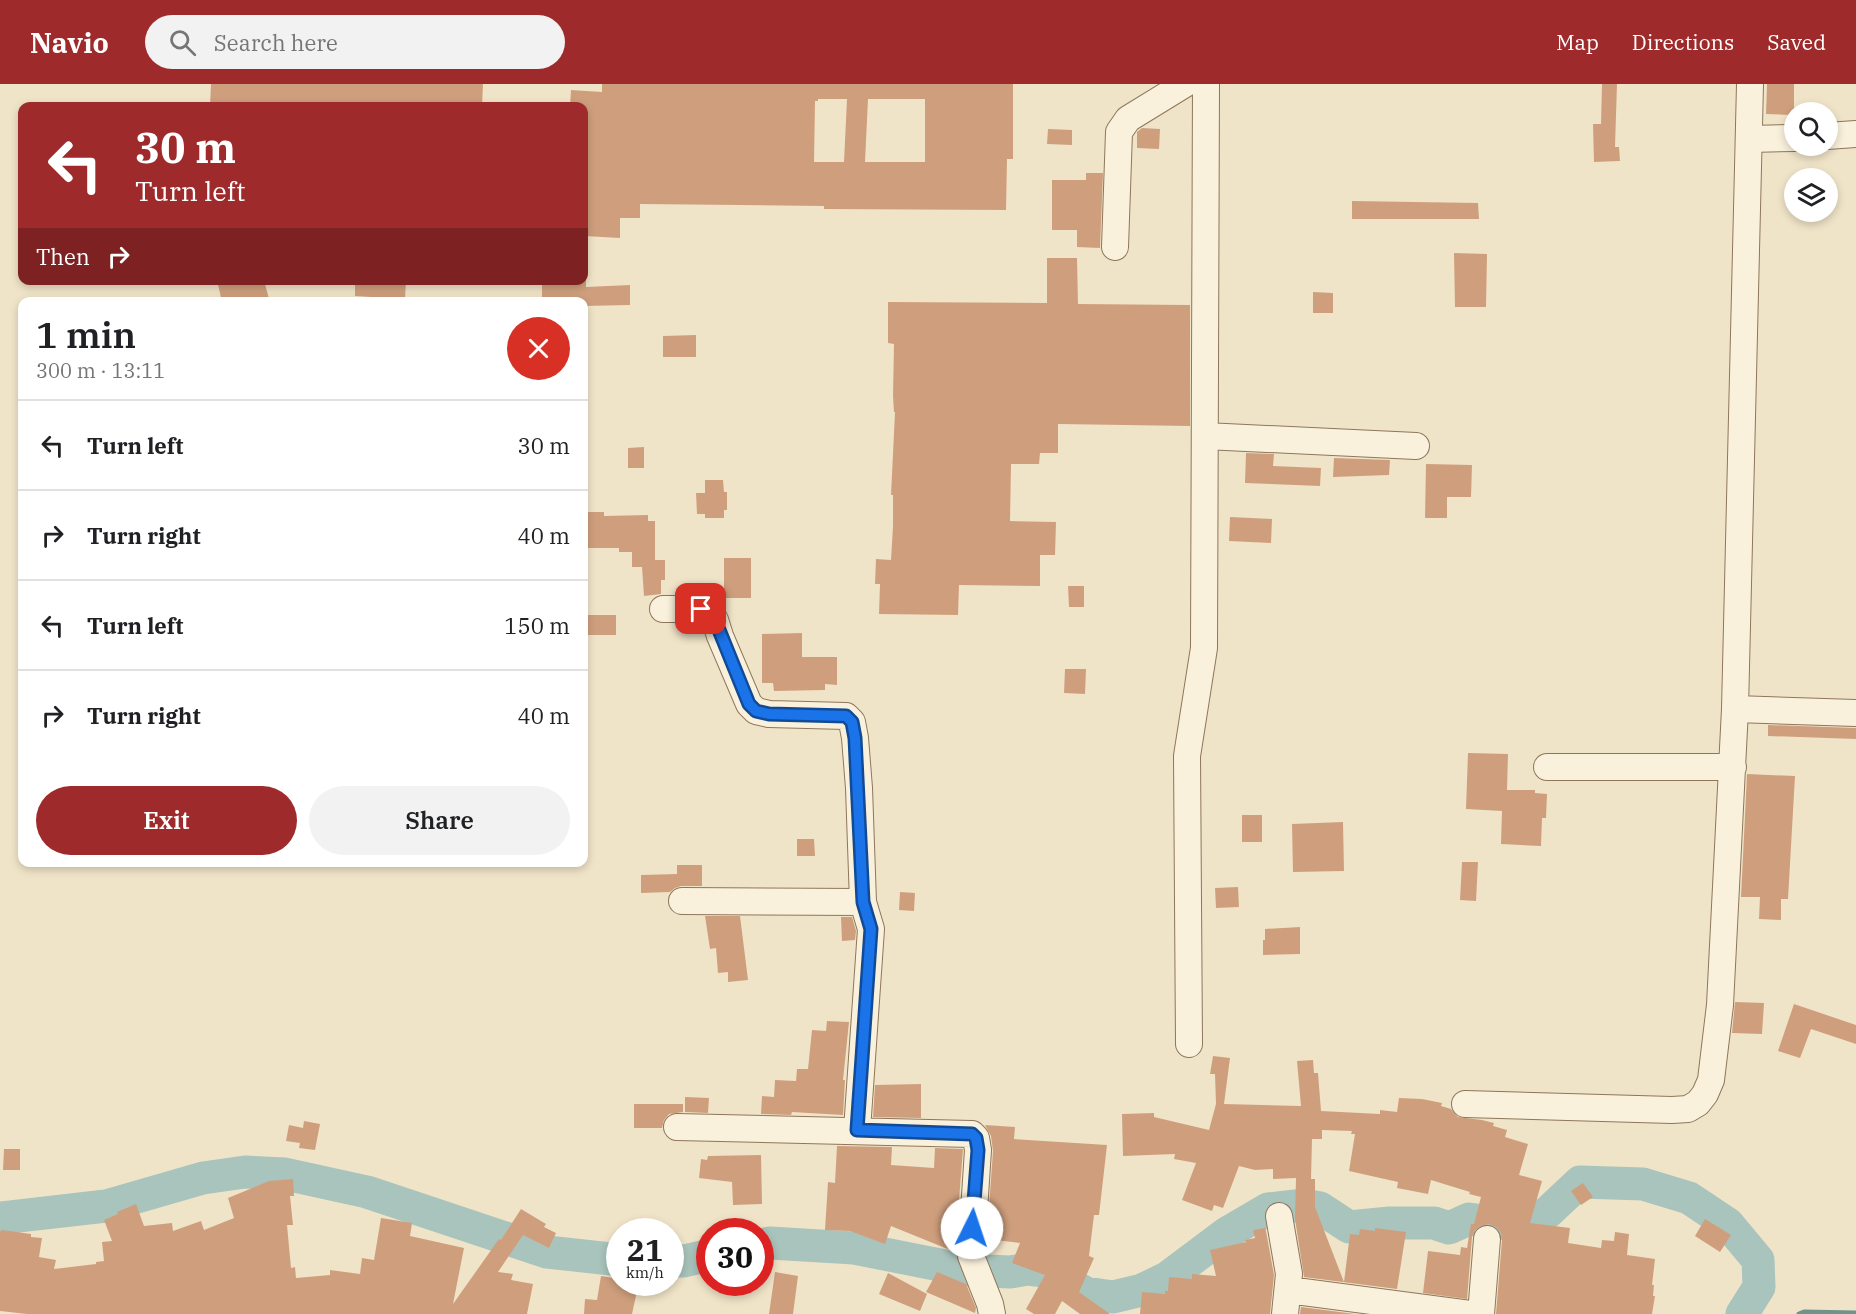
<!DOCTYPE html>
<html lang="en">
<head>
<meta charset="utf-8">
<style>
  body { margin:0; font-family:"IBM Plex Serif",serif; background:#f2f2f2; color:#202124; height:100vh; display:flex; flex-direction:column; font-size:22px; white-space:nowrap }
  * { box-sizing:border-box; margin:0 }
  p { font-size:20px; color:#757577 }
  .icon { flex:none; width:33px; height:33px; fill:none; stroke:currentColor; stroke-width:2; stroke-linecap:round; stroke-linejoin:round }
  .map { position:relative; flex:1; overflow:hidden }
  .drawer { position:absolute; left:18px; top:213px; width:570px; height:570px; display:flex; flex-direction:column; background:#fff; border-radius:12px; box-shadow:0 3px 9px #0003 }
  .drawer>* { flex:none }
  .banner { position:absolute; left:18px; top:18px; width:570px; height:183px; border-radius:12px; box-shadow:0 3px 9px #0003; background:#9e2a2b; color:#fff; overflow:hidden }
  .tools { position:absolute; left:1784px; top:18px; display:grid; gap:12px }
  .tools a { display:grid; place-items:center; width:54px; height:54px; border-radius:50%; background:#fff; box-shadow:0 3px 9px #0003; font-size:30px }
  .speed { position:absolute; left:606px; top:1134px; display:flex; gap:12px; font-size:30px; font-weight:700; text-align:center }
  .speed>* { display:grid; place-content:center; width:78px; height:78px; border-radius:50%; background:#fff; box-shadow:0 3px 9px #0003; line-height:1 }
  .speed small { font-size:15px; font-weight:400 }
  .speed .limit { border:9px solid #d22; background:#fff; color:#111 }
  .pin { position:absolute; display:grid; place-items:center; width:51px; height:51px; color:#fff; margin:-26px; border-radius:12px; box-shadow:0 3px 9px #0006 }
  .me { position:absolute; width:66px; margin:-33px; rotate:4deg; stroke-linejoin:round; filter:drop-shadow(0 0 4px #0008) }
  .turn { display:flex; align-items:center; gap:21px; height:126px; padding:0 18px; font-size:27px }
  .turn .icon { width:78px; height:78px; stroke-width:2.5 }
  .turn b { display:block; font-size:42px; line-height:51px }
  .then { display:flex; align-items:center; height:57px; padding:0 18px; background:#0003; gap:12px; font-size:22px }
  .round { display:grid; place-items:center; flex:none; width:63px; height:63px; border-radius:32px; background:#f2f2f2 }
  .summary { display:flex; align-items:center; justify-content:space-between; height:102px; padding:0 18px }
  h1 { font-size:36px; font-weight:600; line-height:45px }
  .button { display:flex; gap:12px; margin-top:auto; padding:12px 18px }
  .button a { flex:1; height:69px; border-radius:36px; background:#9e2a2b; color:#fff; font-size:24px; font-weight:600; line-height:69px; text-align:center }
  .button a+a { background:#f2f2f2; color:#202124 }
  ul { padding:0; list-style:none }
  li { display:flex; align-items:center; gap:18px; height:90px; padding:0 18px; border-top:2px solid #e0e0e0 }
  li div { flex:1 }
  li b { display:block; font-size:22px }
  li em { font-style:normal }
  header { display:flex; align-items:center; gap:36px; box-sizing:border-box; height:84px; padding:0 30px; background:#9e2a2b; color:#fff }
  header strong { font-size:28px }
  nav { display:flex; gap:33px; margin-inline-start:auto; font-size:21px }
  .search { width:420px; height:54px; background:#f2f2f2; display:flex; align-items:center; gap:15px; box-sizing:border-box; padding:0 21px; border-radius:33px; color:#757577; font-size:22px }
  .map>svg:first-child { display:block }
</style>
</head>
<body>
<header>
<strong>Navio</strong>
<div class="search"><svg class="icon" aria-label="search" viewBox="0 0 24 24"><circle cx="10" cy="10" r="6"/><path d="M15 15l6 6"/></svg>Search here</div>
<nav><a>Map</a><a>Directions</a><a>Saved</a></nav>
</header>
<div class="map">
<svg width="1856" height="1230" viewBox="0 0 1856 1230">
  <rect width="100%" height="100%" fill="#f0e4c8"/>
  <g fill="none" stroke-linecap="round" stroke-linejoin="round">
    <path stroke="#6f938a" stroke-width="5" d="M 1799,1230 L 1804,1228 L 1856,1229"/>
    <path stroke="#a9c4bc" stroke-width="33" d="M 0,1134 L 106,1122 L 203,1094 L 245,1088 L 285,1090 L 367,1108 L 547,1168 L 620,1176
      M 760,1161 L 770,1159 L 854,1164 L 965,1186 L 1010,1188 L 1028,1185 L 1045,1187 L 1086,1209 L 1113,1213 L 1142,1206 L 1167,1194 L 1227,1149 L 1268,1125 L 1304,1121 L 1320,1124 L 1349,1143 L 1390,1139 L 1434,1139 L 1449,1144 L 1469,1135 L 1506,1140 L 1536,1135 L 1548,1128 L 1580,1098 L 1643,1100 L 1689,1114 L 1728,1140 L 1758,1176 L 1759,1203 L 1742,1230
      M 670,1177 L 684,1177 L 710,1171"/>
  </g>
  <path fill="#cf9f7d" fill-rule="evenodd" d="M 211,0 L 483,0 L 482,22 L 210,22 Z
    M 602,0 L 1013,0 L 1013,75 L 1007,75 L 1006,126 L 824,125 L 824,122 L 640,120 L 640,134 L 620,134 L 620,154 L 584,152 L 584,22 L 570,22 L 571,6 L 602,8 ZM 818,15 L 847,15 L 844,78 L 814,78 L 815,17 L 818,17 ZM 868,15 L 925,15 L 925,78 L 865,78 Z
    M 1602,0 L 1617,0 L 1615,63 L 1619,63 L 1620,77 L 1594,78 L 1593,40 L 1601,40 Z
    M 1767,0 L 1794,0 L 1794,31 L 1766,30 Z
    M 1142,44 L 1160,45 L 1159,65 L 1137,64 L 1137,48 Z
    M 1048,45 L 1072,46 L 1072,61 L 1047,60 Z
    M 1086,89 L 1103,89 L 1100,164 L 1077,163 L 1077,146 L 1052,146 L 1052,96 L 1086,96 Z
    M 1352,117 L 1478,119 L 1479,135 L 1352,135 Z
    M 1454,169 L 1487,170 L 1486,223 L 1455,223 Z
    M 1047,174 L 1077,174 L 1078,220 L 1190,221 L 1190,342 L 1058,340 L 1058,369 L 1040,369 L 1039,380 L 1011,380 L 1010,437 L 1056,438 L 1055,471 L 1040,471 L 1040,502 L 959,501 L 958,531 L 879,530 L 880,500 L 875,500 L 876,475 L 891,476 L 893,442 L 893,411 L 891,411 L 895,328 L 894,328 L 893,312 L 894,260 L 888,259 L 888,218 L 1047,219 Z
    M 217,196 L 264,196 L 269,215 L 260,218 L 222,218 Z
    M 355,196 L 406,196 L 405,215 L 355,212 Z
    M 556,196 L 586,196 L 586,203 L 630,201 L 630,221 L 584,222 L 584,218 L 542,218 L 542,200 L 557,200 Z
    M 1313,208 L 1333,209 L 1333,229 L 1313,229 Z
    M 696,251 L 696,273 L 663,273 L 663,252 Z
    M 644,363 L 644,384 L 628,384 L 628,364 Z
    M 1246,369 L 1274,370 L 1273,382 L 1321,384 L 1320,402 L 1245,399 Z
    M 1334,374 L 1390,376 L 1389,391 L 1333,393 Z
    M 1426,380 L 1472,381 L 1471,413 L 1447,413 L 1447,434 L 1425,434 Z
    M 705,396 L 723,396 L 724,408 L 727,408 L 727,426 L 724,426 L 724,434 L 705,434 L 705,430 L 697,430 L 696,409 L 705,409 Z
    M 584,428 L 604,428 L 604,432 L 648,431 L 648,437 L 655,437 L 655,476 L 665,476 L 665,496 L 661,496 L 661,510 L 644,512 L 642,483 L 632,483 L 632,468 L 619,468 L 619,464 L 584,464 Z
    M 1230,433 L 1272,435 L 1271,459 L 1229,457 Z
    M 724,474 L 751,474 L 751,514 L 724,514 Z
    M 1068,502 L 1084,502 L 1084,523 L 1069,523 Z
    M 588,531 L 616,531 L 616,551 L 588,551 Z
    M 802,549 L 802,573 L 837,573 L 837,601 L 825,600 L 825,606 L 774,607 L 773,599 L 762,599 L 762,550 Z
    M 1065,585 L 1086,585 L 1085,610 L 1064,609 Z
    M 1768,641 L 1856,644 L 1856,655 L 1768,652 Z
    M 1468,669 L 1508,670 L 1507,706 L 1535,706 L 1535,709 L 1547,710 L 1546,734 L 1542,734 L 1541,762 L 1501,760 L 1502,727 L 1466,725 Z
    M 1747,690 L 1795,692 L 1788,815 L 1781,815 L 1781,836 L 1759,835 L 1760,813 L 1741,813 Z
    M 1242,731 L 1262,731 L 1262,758 L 1242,758 Z
    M 1343,738 L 1344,787 L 1293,788 L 1292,740 Z
    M 797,755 L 814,755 L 815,772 L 797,772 Z
    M 1462,778 L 1478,778 L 1476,817 L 1460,816 Z
    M 677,781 L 702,781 L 702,802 L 681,802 L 675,804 L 670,808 L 641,809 L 641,791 L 677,790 Z
    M 1238,803 L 1239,823 L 1216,824 L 1215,804 Z
    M 900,808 L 915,809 L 914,827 L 899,826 Z
    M 705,832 L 740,832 L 748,896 L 728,898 L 728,888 L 718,889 L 716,864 L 710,865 Z
    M 841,833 L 852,833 L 856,847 L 855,856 L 842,857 Z
    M 1300,843 L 1300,870 L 1263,871 L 1263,856 L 1265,856 L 1265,845 Z
    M 1735,918 L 1764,919 L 1762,950 L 1732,949 Z
    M 1794,920 L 1856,941 L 1856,960 L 1811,945 L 1800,974 L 1778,967 Z
    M 827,937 L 849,938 L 843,996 L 845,996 L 843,1031 L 792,1028 L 791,1031 L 761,1030 L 762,1012 L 774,1013 L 775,996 L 796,997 L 797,985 L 808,985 L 812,946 L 826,947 Z
    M 1213,972 L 1230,974 L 1224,1020 L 1301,1022 L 1297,977 L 1313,976 L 1314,989 L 1318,989 L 1321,1027 L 1380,1030 L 1380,1026 L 1397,1028 L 1399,1014 L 1422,1015 L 1442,1019 L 1441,1022 L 1451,1025 L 1458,1033 L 1482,1036 L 1494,1039 L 1493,1042 L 1507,1046 L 1505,1053 L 1528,1060 L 1519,1091 L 1542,1097 L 1530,1139 L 1570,1144 L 1568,1159 L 1601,1164 L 1602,1156 L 1614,1157 L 1615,1148 L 1629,1150 L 1627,1171 L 1655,1175 L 1652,1201 L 1654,1201 L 1653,1212 L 1655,1212 L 1652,1230 L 1496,1230 L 1502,1156 L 1501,1149 L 1496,1143 L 1489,1140 L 1480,1142 L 1475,1146 L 1472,1153 L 1467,1215 L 1423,1209 L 1428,1167 L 1460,1171 L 1461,1163 L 1467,1164 L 1471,1140 L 1474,1140 L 1481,1113 L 1469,1110 L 1470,1108 L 1431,1096 L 1428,1110 L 1397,1104 L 1398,1098 L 1349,1087 L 1355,1050 L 1351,1050 L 1352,1047 L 1322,1046 L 1322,1055 L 1312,1055 L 1311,1095 L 1315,1095 L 1315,1123 L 1344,1198 L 1350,1150 L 1359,1151 L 1360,1145 L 1375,1147 L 1375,1144 L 1406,1148 L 1397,1205 L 1304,1193 L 1295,1135 L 1296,1094 L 1273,1095 L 1273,1085 L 1255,1086 L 1239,1082 L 1223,1124 L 1214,1121 L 1212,1127 L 1182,1116 L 1196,1079 L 1174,1075 L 1175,1070 L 1123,1072 L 1122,1030 L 1154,1029 L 1154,1033 L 1209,1046 L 1216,1020 L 1215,990 L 1210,990 Z
    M 921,1000 L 921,1034 L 873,1033 L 875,1001 Z
    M 685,1013 L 709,1014 L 708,1029 L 685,1028 Z
    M 634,1020 L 683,1020 L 683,1028 L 669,1030 L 664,1036 L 662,1044 L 634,1044 Z
    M 304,1037 L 320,1040 L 315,1066 L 299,1064 L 300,1059 L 286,1057 L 289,1041 L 303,1044 Z
    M 985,1041 L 1015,1043 L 1014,1055 L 1107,1061 L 1099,1131 L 1094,1131 L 1089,1172 L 1094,1174 L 1079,1208 L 1110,1230 L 1080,1230 L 1062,1217 L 1055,1230 L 1034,1230 L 1026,1225 L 1045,1191 L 1012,1179 L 1020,1159 L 996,1156 L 997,1152 L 987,1151 L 993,1067 L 991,1052 Z
    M 837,1062 L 892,1063 L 891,1081 L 934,1084 L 935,1064 L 963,1065 L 955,1168 L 891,1142 L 885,1160 L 850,1147 L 825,1146 L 828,1098 L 835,1099 Z
    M 4,1065 L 20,1065 L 20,1086 L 3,1086 Z
    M 761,1071 L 762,1120 L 733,1121 L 732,1098 L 699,1094 L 701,1075 L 707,1076 L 708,1072 Z
    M 293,1095 L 294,1112 L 290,1112 L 293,1141 L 287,1141 L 291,1184 L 295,1183 L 296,1194 L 330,1191 L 330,1186 L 360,1190 L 362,1174 L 374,1176 L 381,1134 L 412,1139 L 410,1152 L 464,1164 L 453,1220 L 499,1155 L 501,1156 L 521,1125 L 546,1140 L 544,1143 L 556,1149 L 549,1164 L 523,1151 L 498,1188 L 513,1190 L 511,1196 L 533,1200 L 527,1230 L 27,1230 L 0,1227 L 0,1148 L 2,1146 L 31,1150 L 31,1153 L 42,1154 L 39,1173 L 56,1176 L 54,1185 L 96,1180 L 96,1178 L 104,1177 L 102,1158 L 112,1157 L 104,1136 L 118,1130 L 117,1128 L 136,1120 L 144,1142 L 172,1139 L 173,1147 L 201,1137 L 204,1146 L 234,1134 L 228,1114 L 269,1097 Z
    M 1583,1099 L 1593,1113 L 1581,1121 L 1571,1107 Z
    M 1705,1135 L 1731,1151 L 1720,1168 L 1695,1152 Z
    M 1265,1142 L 1274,1191 L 1270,1230 L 1140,1230 L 1142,1208 L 1165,1210 L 1165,1207 L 1168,1207 L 1169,1193 L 1192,1195 L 1192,1190 L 1216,1192 L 1210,1166 L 1246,1158 L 1245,1156 L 1255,1154 L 1253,1146 L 1265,1144 Z
    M 775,1188 L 798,1192 L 793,1230 L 769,1230 Z
    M 937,1188 L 966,1200 L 976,1224 L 975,1229 L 926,1208 Z
    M 888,1189 L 927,1210 L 920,1227 L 879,1210 Z
    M 601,1192 L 620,1195 L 620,1198 L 639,1198 L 632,1230 L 584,1230 L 585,1215 L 597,1216 Z
    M 1301,1223 L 1355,1230 L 1300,1230 Z"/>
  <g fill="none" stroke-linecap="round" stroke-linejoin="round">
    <g stroke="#8d765c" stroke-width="28">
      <path id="minor" d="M 1750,0 L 1735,625 L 1856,629
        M 1827,52 L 1856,50
        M 1750,55 L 1794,54
        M 1115,163 L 1119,48 L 1128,35 L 1185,0
        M 1205,352 L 1416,362
        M 663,525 L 701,525 L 715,536 L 720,552 L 749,620 L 756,627 L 769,630 L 846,632 L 852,638 L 855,654 L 859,704 L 863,818
        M 1547,683 L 1733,683
        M 682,817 L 863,818 L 871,845 L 857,1046
        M 1189,960 L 1187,672 L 1204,564 L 1206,0
        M 1465,1020 L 1672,1026 L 1688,1025 L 1698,1019 L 1705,1010 L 1711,996 L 1720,921 L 1735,625
        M 677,1043 L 972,1050 L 976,1054 L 978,1066 L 971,1172 L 990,1220 L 992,1230
        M 1279,1132 L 1289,1190 L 1285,1230
        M 1288,1206 L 1470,1230
        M 1481,1230 L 1487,1155"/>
    </g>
    <use href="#minor" stroke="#faf1dc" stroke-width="26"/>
  </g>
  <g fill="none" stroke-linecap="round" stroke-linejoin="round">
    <g stroke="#114b97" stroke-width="15">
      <path id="route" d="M 701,525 L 715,536 L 749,620 L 756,627 L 769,630 L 846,632 L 852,638 L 855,654 L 863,818 L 871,845 L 857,1046 L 972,1050 L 976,1054 L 978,1066 L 972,1144"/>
    </g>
    <use href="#route" stroke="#1a73e8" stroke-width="10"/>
  </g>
</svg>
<div class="tools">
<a><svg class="icon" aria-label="search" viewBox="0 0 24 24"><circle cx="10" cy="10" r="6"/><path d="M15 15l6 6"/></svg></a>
<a><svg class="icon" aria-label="layers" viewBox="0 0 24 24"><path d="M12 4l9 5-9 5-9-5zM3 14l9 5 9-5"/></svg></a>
</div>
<div class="speed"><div>21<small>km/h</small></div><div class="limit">30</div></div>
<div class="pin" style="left:701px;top:525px;background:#d93025"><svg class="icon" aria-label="arrive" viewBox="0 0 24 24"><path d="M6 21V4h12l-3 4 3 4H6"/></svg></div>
<svg class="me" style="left:972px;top:1144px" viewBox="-20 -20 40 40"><circle r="19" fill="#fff"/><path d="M0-13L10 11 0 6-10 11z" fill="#1a73e8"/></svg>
<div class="banner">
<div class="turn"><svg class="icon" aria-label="left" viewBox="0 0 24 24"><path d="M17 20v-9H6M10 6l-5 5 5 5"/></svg><div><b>30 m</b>Turn left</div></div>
<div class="then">Then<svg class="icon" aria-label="right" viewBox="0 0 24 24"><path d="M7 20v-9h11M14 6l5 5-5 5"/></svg></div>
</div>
<section class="drawer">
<div class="summary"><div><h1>1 min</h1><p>300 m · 13:11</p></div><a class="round" style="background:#d93025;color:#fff"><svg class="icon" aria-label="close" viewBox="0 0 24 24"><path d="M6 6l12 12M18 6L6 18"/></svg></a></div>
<ul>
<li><svg class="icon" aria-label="left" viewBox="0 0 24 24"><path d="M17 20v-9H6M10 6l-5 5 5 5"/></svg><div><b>Turn left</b></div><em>30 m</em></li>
<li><svg class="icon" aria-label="right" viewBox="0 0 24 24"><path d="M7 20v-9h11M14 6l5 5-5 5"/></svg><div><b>Turn right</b></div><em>40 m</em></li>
<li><svg class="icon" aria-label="left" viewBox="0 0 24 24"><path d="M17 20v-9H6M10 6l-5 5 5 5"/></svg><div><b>Turn left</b></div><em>150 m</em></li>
<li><svg class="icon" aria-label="right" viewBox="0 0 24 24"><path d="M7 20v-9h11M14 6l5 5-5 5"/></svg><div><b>Turn right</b></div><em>40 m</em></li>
</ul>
<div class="button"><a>Exit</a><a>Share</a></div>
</section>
</div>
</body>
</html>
